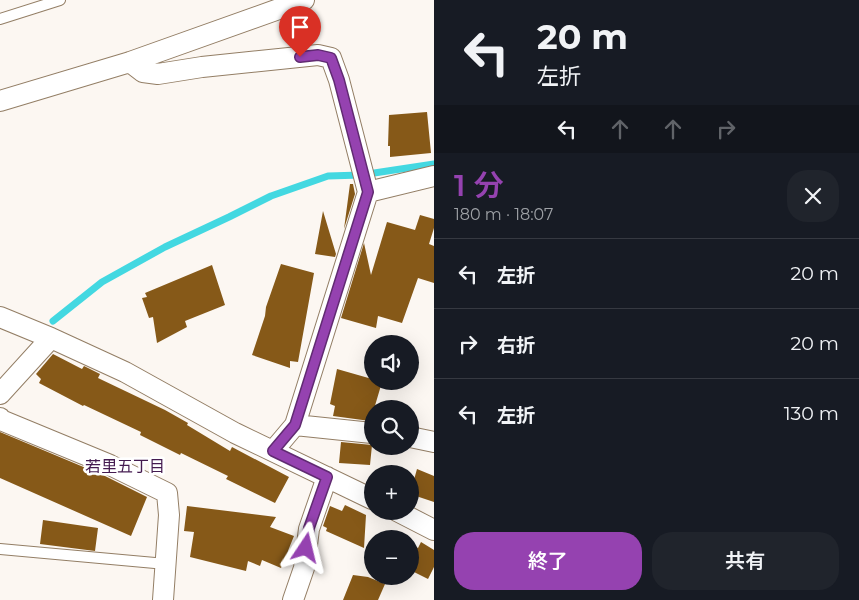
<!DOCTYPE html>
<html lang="ja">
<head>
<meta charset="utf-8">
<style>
  body { margin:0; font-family:Montserrat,"Noto Sans JP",sans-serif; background:#20242c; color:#f1f3f6; height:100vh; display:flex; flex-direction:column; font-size:19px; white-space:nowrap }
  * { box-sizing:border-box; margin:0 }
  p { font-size:16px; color:#9ea1a6 }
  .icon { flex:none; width:28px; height:28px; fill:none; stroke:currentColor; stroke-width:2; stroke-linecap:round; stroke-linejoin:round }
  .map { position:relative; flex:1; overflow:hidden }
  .sheet { display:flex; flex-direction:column; background:#171b24; width:425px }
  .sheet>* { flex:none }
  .guide { background:#171b24; color:#f1f3f6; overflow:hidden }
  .tools { position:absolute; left:364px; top:335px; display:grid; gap:10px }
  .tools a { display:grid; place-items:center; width:55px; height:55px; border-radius:50%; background:#171b24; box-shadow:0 5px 20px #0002; font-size:25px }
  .pin { position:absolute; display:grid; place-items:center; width:42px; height:42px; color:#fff; margin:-51px -21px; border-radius:50% 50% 50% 0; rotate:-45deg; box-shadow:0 0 5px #0007 }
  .pin .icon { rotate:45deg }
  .me { position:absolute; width:55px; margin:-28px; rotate:10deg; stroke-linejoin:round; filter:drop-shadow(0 0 4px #0008) }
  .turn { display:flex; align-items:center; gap:18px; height:105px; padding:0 20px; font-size:22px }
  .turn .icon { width:65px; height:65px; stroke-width:2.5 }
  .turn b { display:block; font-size:35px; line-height:42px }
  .lanes { display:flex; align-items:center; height:48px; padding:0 20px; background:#0003; justify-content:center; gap:25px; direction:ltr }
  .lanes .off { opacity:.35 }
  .round { display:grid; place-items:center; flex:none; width:52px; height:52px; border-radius:20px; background:#20242c }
  .headline { display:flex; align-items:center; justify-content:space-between; height:85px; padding:0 20px }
  h1 { font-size:30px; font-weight:600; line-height:38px; color:#9542b0 }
  .cta { display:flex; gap:10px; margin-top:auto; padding:10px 20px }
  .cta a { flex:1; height:58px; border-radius:20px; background:#9542b0; color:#fff; font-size:20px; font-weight:600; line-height:58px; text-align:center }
  .cta a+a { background:#20242c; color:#f1f3f6 }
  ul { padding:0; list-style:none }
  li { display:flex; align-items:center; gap:15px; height:70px; padding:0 20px; border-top:1px solid #363941 }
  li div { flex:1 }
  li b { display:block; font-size:19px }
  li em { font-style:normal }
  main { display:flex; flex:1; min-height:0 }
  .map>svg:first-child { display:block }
</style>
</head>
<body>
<main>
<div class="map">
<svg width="434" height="600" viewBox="0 0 434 600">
  <rect width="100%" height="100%" fill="#fcf7f2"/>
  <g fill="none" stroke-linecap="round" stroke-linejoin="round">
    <path stroke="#43d8e1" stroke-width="7" d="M 53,321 L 102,282 L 165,247 L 229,217 L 271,196 L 328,176 L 361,175 L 434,164"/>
  </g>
  <path fill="#865918" d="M 427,112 L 431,153 L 390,157 L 390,146 L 388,146 L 389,115 Z
    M 350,184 L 353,184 L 355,194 L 344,229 Z
    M 323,211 L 336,254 L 335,257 L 315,254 Z
    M 420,215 L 434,219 L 434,228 L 429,244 L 434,246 L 434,283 L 418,278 L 402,323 L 378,316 L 376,328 L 341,318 L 364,243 L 371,275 L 387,222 L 415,230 Z
    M 281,264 L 314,273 L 298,362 L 290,361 L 290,368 L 252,355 L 265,316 L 266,307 Z
    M 212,265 L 225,305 L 185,321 L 187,327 L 157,343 L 153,317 L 149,318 L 142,298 L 147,297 L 145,293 Z
    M 53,354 L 82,369 L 84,366 L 100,374 L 98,378 L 165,410 L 188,423 L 187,425 L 230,451 L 232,447 L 289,477 L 275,503 L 226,479 L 228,476 L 181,453 L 180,455 L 140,435 L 141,432 L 84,405 L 83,406 L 39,383 L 41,379 L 36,374 Z
    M 337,369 L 372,379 L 372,381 L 382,382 L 374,409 L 372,409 L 370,421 L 333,416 L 335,406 L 330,404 Z
    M 0,432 L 105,476 L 147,497 L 131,536 L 0,478 Z
    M 341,442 L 372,445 L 370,465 L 339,463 Z
    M 417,469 L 434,476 L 434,502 L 410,494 Z
    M 345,505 L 366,515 L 364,548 L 326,531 L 327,528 L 323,526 L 330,506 L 342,511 Z
    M 187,506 L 276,517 L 270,527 L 294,536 L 281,568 L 262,560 L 260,566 L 248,561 L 246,571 L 190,557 L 194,532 L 184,531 Z
    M 43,520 L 98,528 L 95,551 L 40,544 Z
    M 421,542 L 434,550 L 434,567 L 428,579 L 410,570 L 410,544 L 418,548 Z
    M 353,575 L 368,577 L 385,584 L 378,600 L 343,600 Z"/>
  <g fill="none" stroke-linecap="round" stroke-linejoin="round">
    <g stroke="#937e65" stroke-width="12">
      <path id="lane" d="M 0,19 L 60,0
        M 0,549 L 166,564"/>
    </g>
    <g stroke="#937e65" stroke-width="22">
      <path id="street" d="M 130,62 L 143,72 L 158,74 L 202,67 L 318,55 L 331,58 L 339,80 L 368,192 L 295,425 L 273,451
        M 0,101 L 130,62 L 304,0
        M 368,192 L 434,176
        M 0,317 L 51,338 L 125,372 L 235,433 L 372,499
        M 0,394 L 51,338
        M 0,418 L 1,420 L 110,465 L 167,493 L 169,515 L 163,600
        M 295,425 L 372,433
        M 410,437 L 434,442
        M 397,511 L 434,530
        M 293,600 L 304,568 L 309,529 L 327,477"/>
    </g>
    <use href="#lane" stroke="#fff" stroke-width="10"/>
    <use href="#street" stroke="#fff" stroke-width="20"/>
  </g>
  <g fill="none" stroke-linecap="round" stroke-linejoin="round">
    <g stroke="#612b72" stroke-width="12">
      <path id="route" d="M 300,57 L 318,55 L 331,58 L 339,80 L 368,192 L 295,425 L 273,451 L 327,477 L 309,528 L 306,548"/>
    </g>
    <use href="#route" stroke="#9542b0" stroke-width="9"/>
  </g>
  <g text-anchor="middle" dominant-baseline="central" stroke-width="5" stroke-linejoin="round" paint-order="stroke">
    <g font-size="16" fill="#441b50" stroke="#fff">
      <text x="125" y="466">若里五丁目</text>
    </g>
  </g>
</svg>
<div class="tools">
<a><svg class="icon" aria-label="sound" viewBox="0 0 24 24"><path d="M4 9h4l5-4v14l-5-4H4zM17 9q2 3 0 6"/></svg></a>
<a><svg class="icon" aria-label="search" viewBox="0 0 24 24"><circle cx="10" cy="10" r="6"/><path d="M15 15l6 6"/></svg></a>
<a>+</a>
<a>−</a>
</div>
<div class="pin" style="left:300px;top:57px;background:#d93025"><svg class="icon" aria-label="arrive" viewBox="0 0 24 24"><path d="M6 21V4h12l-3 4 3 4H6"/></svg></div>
<svg class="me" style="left:306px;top:548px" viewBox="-20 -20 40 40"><path d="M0-17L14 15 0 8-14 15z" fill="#9542b0" stroke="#fff" stroke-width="4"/></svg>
</div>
<section class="sheet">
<div class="guide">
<div class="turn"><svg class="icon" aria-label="left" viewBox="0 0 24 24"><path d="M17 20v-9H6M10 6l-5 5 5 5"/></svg><div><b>20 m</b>左折</div></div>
<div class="lanes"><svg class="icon" aria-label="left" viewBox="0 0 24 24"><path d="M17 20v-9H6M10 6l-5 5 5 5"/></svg><svg class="icon off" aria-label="ahead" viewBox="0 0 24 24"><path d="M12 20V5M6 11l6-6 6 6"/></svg><svg class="icon off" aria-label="ahead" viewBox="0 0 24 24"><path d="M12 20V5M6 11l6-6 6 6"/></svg><svg class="icon off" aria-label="right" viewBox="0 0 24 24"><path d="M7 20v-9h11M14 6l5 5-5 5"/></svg></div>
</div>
<div class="headline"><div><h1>1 分</h1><p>180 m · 18:07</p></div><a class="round"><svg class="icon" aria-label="close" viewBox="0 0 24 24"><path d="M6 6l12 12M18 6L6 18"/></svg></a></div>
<ul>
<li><svg class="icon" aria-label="left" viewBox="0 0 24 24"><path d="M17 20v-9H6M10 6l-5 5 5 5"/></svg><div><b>左折</b></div><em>20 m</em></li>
<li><svg class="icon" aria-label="right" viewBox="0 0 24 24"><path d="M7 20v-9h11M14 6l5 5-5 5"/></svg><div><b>右折</b></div><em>20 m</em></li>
<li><svg class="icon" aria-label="left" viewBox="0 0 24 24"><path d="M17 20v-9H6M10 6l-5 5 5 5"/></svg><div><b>左折</b></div><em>130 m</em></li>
</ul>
<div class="cta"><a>終了</a><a>共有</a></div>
</section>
</main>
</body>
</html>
